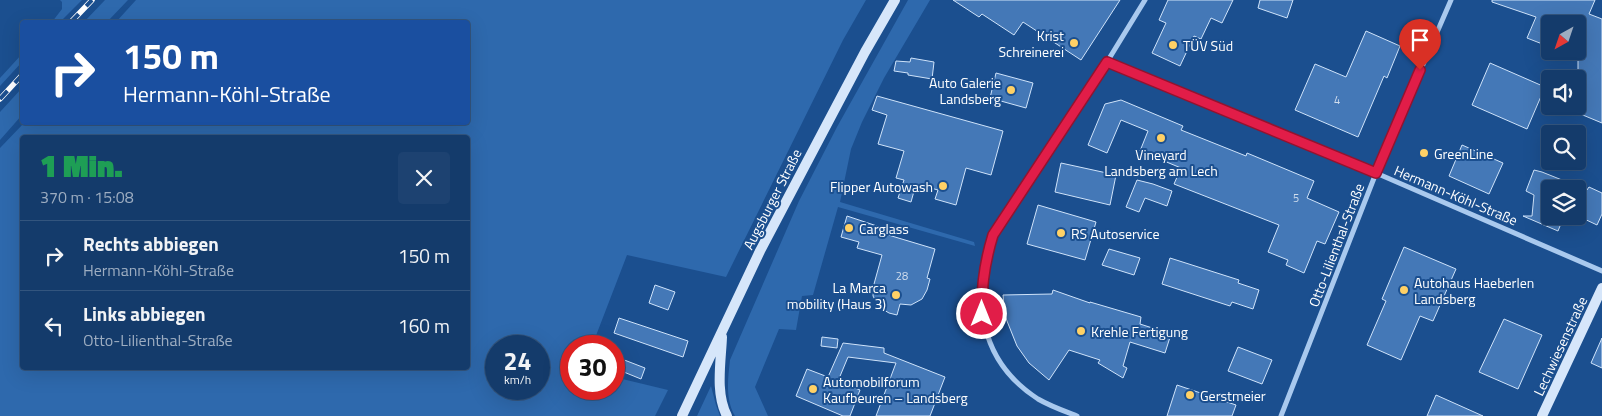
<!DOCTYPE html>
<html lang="de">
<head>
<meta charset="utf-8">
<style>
  body { margin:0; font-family:"Titillium Web",sans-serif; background:#1d4271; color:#f1f3f6; height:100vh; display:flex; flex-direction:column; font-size:19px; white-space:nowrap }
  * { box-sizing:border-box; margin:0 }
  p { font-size:16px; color:#9dadc1 }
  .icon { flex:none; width:28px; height:28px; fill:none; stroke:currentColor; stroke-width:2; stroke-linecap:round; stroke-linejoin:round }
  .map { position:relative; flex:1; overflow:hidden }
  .side { position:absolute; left:20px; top:135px; width:450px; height:235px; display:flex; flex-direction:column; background:#143b6b; border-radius:5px; box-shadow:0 5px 20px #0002,0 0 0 1px #33557e }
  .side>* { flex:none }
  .banner { position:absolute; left:20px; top:20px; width:450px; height:105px; border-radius:5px; box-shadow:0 5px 20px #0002,0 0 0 1px #33557e; background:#1a4fa0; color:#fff; overflow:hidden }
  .needle { width:32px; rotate:220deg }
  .buttons { position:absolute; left:1541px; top:15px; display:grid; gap:10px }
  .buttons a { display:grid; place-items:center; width:45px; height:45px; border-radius:5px; background:#143b6b; box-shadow:0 5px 20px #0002,0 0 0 1px #33557e; font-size:25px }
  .speed { position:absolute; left:485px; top:335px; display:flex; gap:10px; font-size:25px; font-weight:700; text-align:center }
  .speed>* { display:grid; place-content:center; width:65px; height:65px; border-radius:50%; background:#143b6b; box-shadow:0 5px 20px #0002,0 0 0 1px #33557e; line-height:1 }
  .speed small { font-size:12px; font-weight:400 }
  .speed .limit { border:8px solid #d22; background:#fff; color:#111 }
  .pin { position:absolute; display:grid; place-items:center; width:42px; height:42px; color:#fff; margin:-51px -21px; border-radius:50% 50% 50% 0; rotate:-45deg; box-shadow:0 0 5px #0007 }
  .pin .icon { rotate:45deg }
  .me { position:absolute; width:55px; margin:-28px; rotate:0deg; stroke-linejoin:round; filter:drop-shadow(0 0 4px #0008) }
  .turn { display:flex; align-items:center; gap:18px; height:105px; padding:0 20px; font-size:22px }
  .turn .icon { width:65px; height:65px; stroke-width:2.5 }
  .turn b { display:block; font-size:35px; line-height:42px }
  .round { display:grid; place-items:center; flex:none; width:52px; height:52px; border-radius:5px; background:#1d4271 }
  .headline { display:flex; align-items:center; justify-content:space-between; height:85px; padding:0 20px }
  h1 { font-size:30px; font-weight:800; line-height:38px; color:#1e9e55 }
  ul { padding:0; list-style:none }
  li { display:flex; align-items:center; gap:15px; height:70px; padding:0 20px; border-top:1px solid #33557e }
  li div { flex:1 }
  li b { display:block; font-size:19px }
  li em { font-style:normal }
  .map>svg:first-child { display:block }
</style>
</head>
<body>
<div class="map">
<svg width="1602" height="416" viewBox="0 0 1602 416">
  <rect width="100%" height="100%" fill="#1b4f8f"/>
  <path fill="#2e69ad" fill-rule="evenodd" d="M 60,0 L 82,0 L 60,22 L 52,22 L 62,9 L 62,2 Z
    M 105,0 L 128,0 L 107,22 L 84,22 Z
    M 136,0 L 866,0 L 843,40 L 726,277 L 627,255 L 592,346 L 571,346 L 571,389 L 614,389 L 614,377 L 668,390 L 655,416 L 0,416 L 0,148 L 24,123 L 468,122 L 468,22 L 116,22 ZM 22,138 L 468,138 L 468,368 L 22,368 ZM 539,346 L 539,389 L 496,389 L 496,346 Z
    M 908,0 L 930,0 L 884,78 L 862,122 L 851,149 L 840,202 L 974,242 L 975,246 L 838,207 L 813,295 L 802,296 L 796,330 L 779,329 L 755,387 L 768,416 L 735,416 C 725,399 728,379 730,360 L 799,201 L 837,127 Z
    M 22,54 L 22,62 L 0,86 L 0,78 Z
    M 22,88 L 22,115 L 0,140 L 0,112 Z
    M 711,386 L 716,405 L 720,416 L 697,416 Z"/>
  <path fill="#4478b7" stroke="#cfe3fa" d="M 953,0 L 1120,0 L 1081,60 L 1023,22 L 1014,35 L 982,14 L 979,17 Z
    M 1168,0 L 1233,0 L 1222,23 L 1211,18 L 1201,39 L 1194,36 L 1180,66 L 1152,53 L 1166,23 L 1159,20 Z
    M 1260,0 L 1293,0 L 1287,18 L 1258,8 Z
    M 1492,0 L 1595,0 L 1589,14 L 1602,19 L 1602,123 L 1578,113 L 1578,79 L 1573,79 L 1578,70 L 1578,24 L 1550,24 L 1550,47 L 1527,38 L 1536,17 L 1492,2 Z
    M 1366,31 L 1400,46 L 1387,78 L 1384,76 L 1358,137 L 1295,110 L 1315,64 L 1346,77 Z
    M 911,58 L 934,62 L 932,79 L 908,75 L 908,73 L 894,71 L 896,61 L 910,62 Z
    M 1490,63 L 1545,87 L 1527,129 L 1472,105 Z
    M 996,73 L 1033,83 L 1026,108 L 990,98 Z
    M 877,96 L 1003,131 L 991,175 L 966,168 L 956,205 L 935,199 L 938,190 L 916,184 L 911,202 L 898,198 L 904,180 L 896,178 L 904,151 L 878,144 L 887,115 L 872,110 Z
    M 1121,100 L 1183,126 L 1181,130 L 1246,156 L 1247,153 L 1314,181 L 1307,198 L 1339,212 L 1325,244 L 1317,241 L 1304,273 L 1286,265 L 1288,260 L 1268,252 L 1279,225 L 1174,184 L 1181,168 L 1140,151 L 1148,131 L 1121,120 L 1107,153 L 1088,145 L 1105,104 Z
    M 1462,145 L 1503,163 L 1489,194 L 1449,176 Z
    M 1061,163 L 1116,175 L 1110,205 L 1055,192 Z
    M 1534,170 L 1542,172 L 1587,190 L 1589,187 L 1602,193 L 1602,214 L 1597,225 L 1578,216 L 1578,189 L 1550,189 L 1550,216 L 1564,216 L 1558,231 L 1523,216 L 1532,216 L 1534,195 L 1526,191 Z
    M 1137,180 L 1153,184 L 1172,191 L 1167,206 L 1145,198 L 1139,212 L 1126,207 Z
    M 1038,205 L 1096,222 L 1085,260 L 1027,244 Z
    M 847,216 L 877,226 L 875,231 L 935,249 L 927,278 L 930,279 L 927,290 L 922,299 L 911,305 L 900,304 L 897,315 L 889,313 L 879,307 L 873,296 L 874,284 L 882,255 L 857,248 L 859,242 L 841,237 Z
    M 1404,247 L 1456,269 L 1433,321 L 1420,316 L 1401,360 L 1367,345 L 1386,301 L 1382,299 Z
    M 1109,249 L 1140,258 L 1134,275 L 1102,265 Z
    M 1170,258 L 1239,280 L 1238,283 L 1259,290 L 1253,309 L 1232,302 L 1230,306 L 1162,284 Z
    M 655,285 L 675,292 L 668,310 L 649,303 Z
    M 1053,290 L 1090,303 L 1090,302 L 1141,317 L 1140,324 L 1171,334 L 1165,353 L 1130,342 L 1123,366 L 1127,368 L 1123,378 L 1098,363 L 1100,360 L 1069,350 L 1049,380 L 1029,363 L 1017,346 L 1005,316 L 1003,295 L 1052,294 Z
    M 619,318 L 688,341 L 683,357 L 614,333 Z
    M 1504,319 L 1542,335 L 1518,389 L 1479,372 Z
    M 822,337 L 838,339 L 837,348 L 821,346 Z
    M 1602,338 L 1602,368 L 1591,363 Z
    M 843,343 L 884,348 L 884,353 L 945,377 L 930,416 L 876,416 L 896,363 L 848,357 L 838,381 L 860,390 L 850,416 L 843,416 L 796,396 L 807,369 L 828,377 Z
    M 1238,347 L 1272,360 L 1262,384 L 1228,371 Z
    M 614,356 L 645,368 L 641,379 L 614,368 Z
    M 1177,385 L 1236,405 L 1232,416 L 1167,416 Z
    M 1436,395 L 1483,416 L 1427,416 Z"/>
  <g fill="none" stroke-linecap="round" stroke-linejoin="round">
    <path stroke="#a9c9ee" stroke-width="5" d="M 1107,62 L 1376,173 L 1602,271
      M 1077,416 C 1064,411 1050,406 1038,399 C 978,360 972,299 993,235 L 1107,62 L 1145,0
      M 1281,416 L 1376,173 L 1451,0"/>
    <path stroke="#d6e6fa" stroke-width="10" d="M 722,337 C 721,362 715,393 727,416
      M 682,416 L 760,251 L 865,52 L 895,0
      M 1542,416 L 1602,288"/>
    <g stroke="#fff" stroke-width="5.5">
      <path id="rail" d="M 71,22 L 92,0
        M 0,99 L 22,75"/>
    </g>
    <use href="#rail" stroke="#1b4f8f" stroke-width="4" stroke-dasharray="11" stroke-linecap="butt"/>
  </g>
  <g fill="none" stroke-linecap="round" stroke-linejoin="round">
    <g stroke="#92132f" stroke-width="12">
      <path id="route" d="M 982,314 C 981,286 985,261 993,235 L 1107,62 L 1376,173 L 1420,70"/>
    </g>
    <use href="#route" stroke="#e11d48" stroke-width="9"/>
  </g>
  <g fill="#ffd166" stroke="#1b4f8f" stroke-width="2">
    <circle cx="1074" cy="43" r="5"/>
    <circle cx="1173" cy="45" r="5"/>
    <circle cx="1011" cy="90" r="5"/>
    <circle cx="1161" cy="138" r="5"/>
    <circle cx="1424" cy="153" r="5"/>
    <circle cx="943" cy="186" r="5"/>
    <circle cx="849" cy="228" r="5"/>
    <circle cx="1061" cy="233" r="5"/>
    <circle cx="1404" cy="290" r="5"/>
    <circle cx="896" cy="295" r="5"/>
    <circle cx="1081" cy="331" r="5"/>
    <circle cx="813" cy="389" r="5"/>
    <circle cx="1190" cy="395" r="5"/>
  </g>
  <g text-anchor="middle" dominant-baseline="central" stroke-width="4" stroke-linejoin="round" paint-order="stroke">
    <g font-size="11" fill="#d0dded">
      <text x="1337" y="100">4</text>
      <text x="1296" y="198">5</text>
      <text x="902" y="276">28</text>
    </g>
    <g font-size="14" fill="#fff" stroke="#1b4f8f" text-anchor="start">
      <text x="1064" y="35" text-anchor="end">Krist<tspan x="1064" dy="16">Schreinerei</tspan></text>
      <text x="1183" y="45">TÜV Süd</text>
      <text x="1001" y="82" text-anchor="end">Auto Galerie<tspan x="1001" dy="16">Landsberg</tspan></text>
      <text x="1434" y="153">GreenLine</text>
      <text x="1161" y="154" text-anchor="middle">Vineyard<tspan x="1161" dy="16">Landsberg am Lech</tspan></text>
      <text x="933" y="186" text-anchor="end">Flipper Autowash</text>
      <text x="859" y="228">Carglass</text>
      <text x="1071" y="233">RS Autoservice</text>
      <text x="1414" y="282">Autohaus Haeberlen<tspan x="1414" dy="16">Landsberg</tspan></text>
      <text x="886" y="287" text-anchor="end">La Marca<tspan x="886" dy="16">mobility (Haus 3)</tspan></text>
      <text x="1091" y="331">Krehle Fertigung</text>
      <text x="823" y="381">Automobilforum<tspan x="823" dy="16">Kaufbeuren – Landsberg</tspan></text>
      <text x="1200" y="395">Gerstmeier</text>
    </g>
    <g font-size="14" fill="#fff" stroke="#1b4f8f">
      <text transform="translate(1456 195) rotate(23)">Hermann-Köhl-Straße</text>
      <text transform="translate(772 199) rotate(-63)">Augsburger Straße</text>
      <text transform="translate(1336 245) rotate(-69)">Otto-Lilienthal-Straße</text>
      <text transform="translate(1560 346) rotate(-65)">Lechwiesenstraße</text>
    </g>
  </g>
</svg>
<div class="buttons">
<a><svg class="needle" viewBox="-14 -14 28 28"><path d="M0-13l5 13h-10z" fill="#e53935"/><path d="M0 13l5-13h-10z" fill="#9dadc1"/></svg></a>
<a><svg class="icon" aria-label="sound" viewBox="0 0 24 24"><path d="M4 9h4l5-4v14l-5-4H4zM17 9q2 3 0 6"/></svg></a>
<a><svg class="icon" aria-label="search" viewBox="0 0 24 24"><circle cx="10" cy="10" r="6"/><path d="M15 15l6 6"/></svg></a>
<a><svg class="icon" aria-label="layers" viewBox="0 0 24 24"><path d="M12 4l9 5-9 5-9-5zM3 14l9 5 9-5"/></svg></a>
</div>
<div class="speed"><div>24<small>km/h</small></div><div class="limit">30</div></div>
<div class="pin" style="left:1420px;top:70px;background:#d93025"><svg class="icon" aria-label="arrive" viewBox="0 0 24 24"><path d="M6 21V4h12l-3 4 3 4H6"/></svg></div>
<svg class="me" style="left:982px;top:314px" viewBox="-20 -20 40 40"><circle r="17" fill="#e11d48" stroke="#fff" stroke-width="3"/><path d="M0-11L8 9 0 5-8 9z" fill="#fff"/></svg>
<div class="banner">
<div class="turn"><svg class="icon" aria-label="right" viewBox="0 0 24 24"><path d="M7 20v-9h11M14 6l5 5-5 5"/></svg><div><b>150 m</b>Hermann-Köhl-Straße</div></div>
</div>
<section class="side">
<div class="headline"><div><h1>1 Min.</h1><p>370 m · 15:08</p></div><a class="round"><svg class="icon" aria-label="close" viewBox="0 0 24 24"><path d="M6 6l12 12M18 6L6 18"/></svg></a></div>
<ul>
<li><svg class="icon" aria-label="right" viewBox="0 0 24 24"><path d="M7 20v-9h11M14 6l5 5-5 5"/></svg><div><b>Rechts abbiegen</b><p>Hermann-Köhl-Straße</p></div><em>150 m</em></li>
<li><svg class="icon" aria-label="left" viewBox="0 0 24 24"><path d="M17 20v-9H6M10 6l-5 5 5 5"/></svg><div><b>Links abbiegen</b><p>Otto-Lilienthal-Straße</p></div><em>160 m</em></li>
</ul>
</section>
</div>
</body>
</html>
